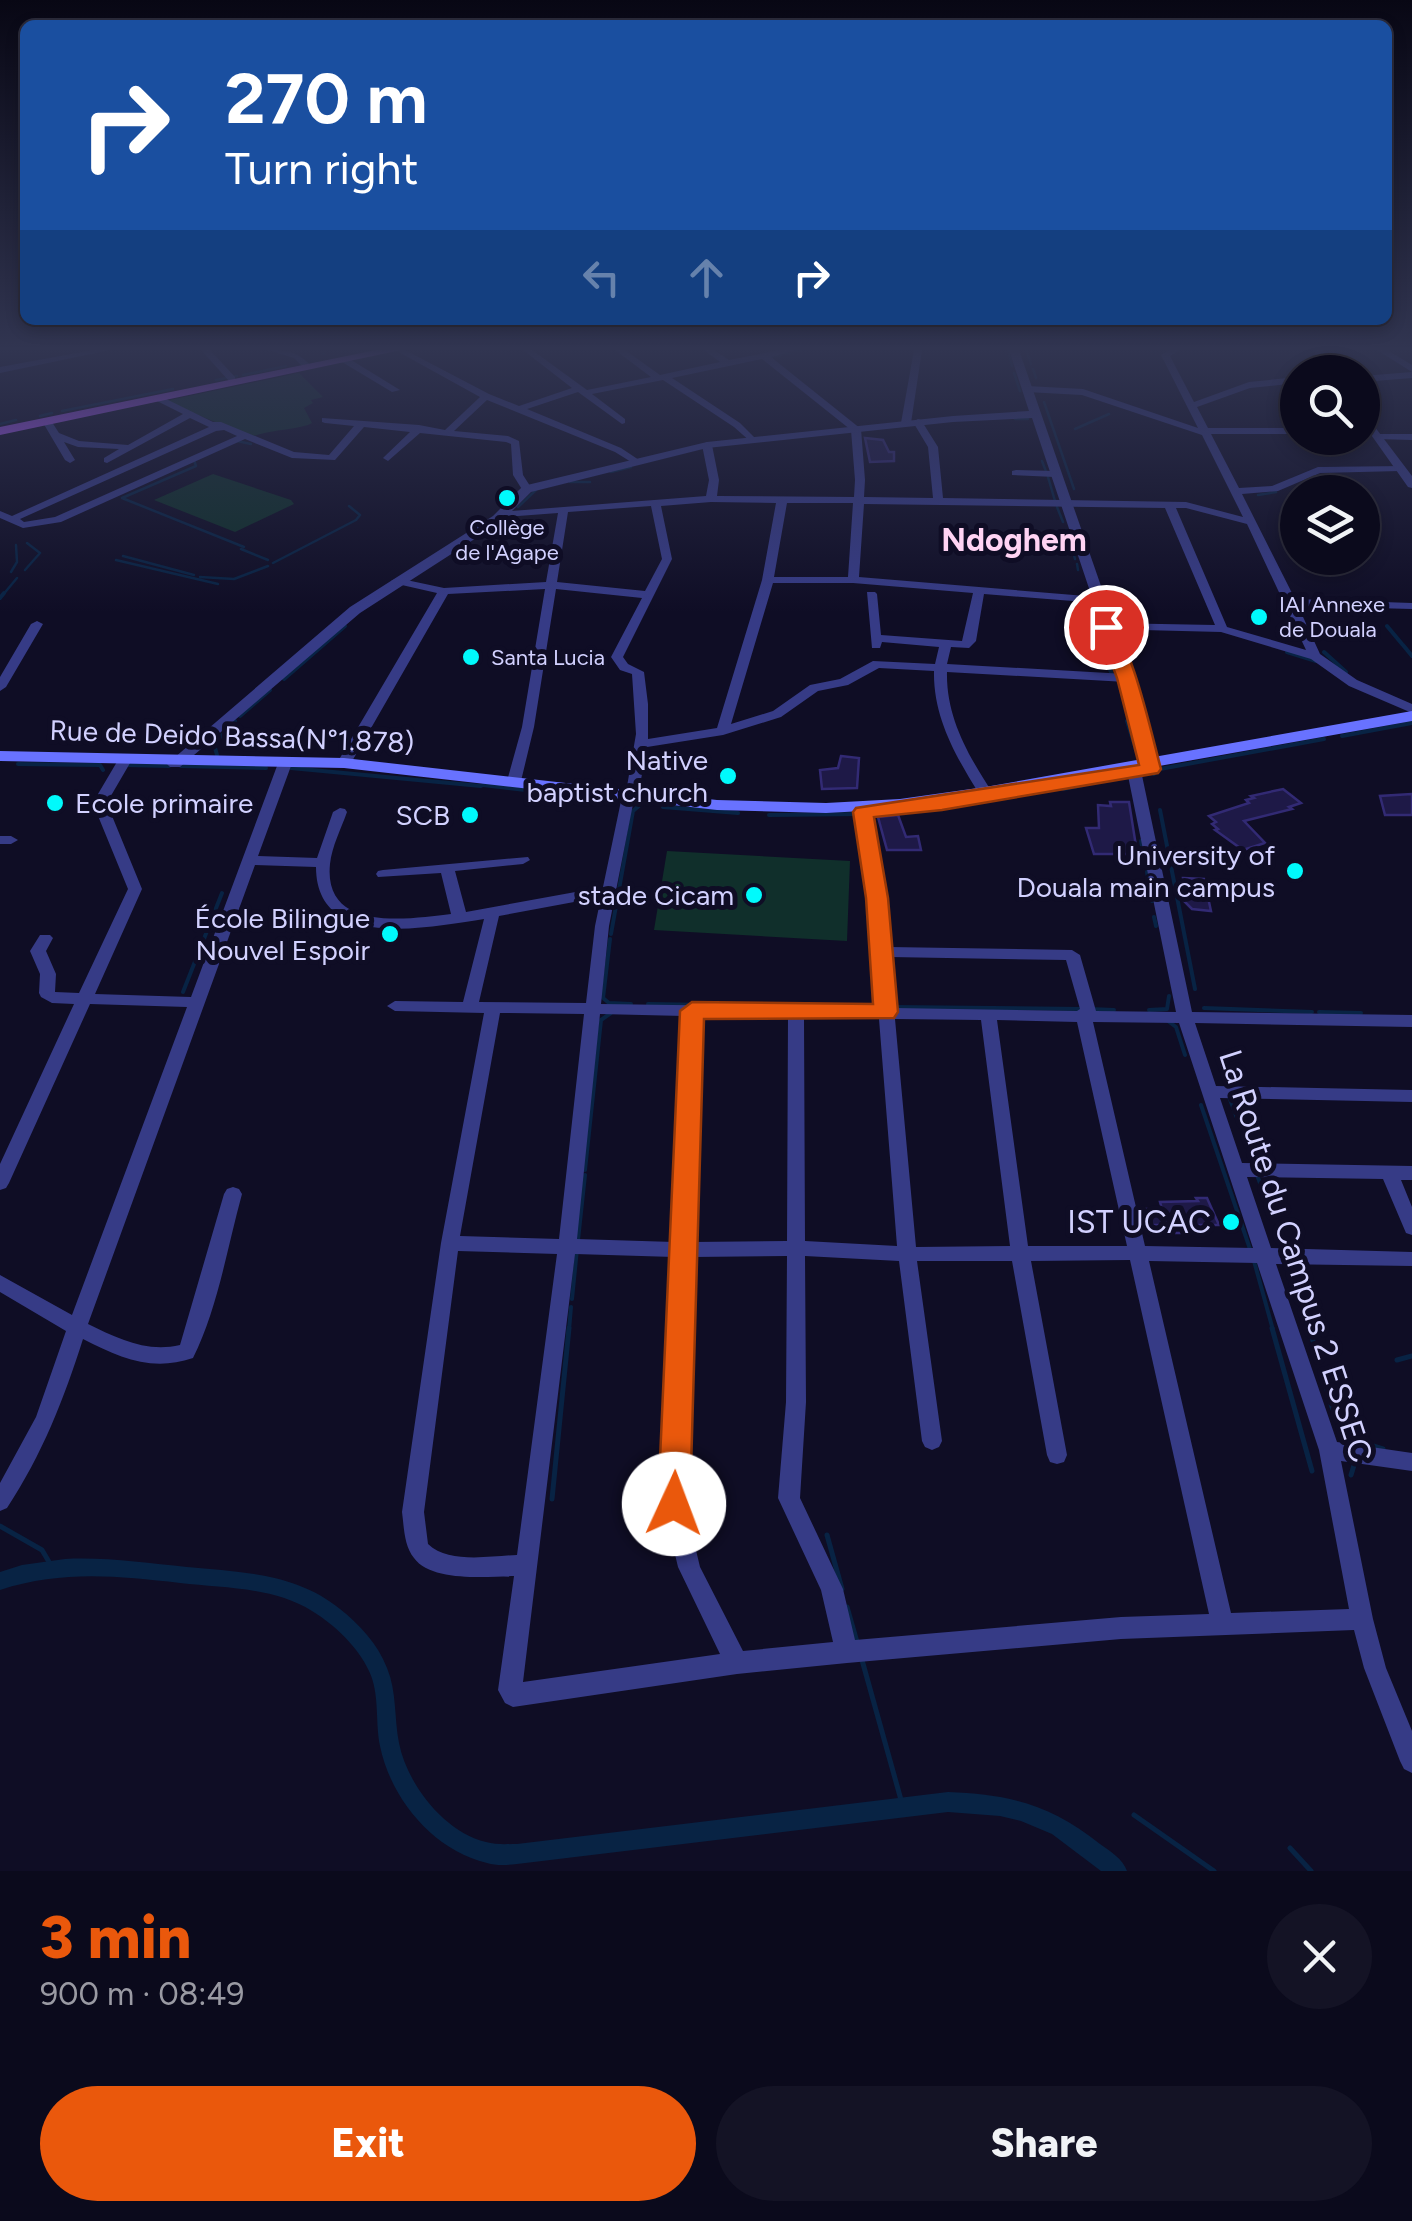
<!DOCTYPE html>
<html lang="en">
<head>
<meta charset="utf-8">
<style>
  body { margin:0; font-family:Figtree,sans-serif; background:#141325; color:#f1f3f6; height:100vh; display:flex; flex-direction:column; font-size:38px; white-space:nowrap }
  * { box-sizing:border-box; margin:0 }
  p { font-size:32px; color:#9a9aa3 }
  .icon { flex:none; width:55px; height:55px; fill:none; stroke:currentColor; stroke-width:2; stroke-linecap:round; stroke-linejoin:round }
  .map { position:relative; height:1871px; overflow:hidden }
  .panel { display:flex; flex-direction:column; background:#0b0a1c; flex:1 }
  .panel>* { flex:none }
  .hud { position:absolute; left:20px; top:20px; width:1372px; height:305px; border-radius:15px; box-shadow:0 5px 15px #0003,0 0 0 2px #2b2b3b; background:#1a4fa0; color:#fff; overflow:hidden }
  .tools { position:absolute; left:1280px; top:355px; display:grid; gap:20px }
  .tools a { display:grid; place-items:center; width:100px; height:100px; border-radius:50%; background:#0b0a1c; box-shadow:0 5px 15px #0003,0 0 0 2px #2b2b3b; font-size:50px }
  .pin { position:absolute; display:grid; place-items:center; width:85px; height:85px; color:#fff; margin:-42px; border:5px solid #fff; border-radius:50%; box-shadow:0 2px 10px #0007 }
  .me { position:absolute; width:110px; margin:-55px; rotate:2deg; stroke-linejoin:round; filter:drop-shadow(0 0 8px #0008) }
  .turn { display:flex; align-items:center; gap:35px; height:210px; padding:0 40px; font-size:45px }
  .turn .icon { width:130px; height:130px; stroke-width:2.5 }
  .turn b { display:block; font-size:70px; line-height:85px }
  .lanes { display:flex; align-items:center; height:95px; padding:0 40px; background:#0003; justify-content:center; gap:50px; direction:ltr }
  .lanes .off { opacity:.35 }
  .round { display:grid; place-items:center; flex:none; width:105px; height:105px; border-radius:52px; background:#141325 }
  .headline { display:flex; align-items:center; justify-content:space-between; height:170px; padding:0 40px }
  h1 { font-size:60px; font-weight:800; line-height:75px; color:#ea580c }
  .primary-button { display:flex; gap:20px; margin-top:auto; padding:20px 40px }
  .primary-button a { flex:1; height:115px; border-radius:60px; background:#ea580c; color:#fff; font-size:40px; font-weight:800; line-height:115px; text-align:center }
  .primary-button a+a { background:#141325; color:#f1f3f6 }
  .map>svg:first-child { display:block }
</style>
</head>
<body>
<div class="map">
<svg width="1412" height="1871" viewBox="0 0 1412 1871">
  <rect width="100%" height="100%" fill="#0f0d25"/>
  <path fill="#102f2b" d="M 299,373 L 323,397 L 311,400 L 313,403 L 304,408 L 312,423 C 300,430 271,429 251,437 L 165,401 Z
    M 213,474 L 291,500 L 294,504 L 235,532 L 154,500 Z
    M 667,851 L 850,861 L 847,941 L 654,930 Z"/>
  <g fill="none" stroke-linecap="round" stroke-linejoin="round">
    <path stroke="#082344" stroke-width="2.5" d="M 322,350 L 324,354
      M 1008,350 L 1012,366
      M 1026,350 L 1031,364
      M 772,357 L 801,350
      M 1335,362 L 1342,372
      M 1033,369 L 1036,378
      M 1014,373 L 1020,391
      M 243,375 L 286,366
      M 216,380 L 237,376
      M 1044,402 L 1074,489
      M 1368,410 L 1376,420
      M 62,411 L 173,389
      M 40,416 L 52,413
      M 1015,419 L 1028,419
      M 0,424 L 16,420
      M 1075,429 L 1109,414
      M 237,441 L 251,444
      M 194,460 L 196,466 L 122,498 L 244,547
      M 1042,461 L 1047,474
      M 611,472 L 631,467
      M 1048,477 L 1055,501
      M 570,482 L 590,482
      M 1258,495 L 1276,492
      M 518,507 L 536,490
      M 1057,507 L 1063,522
      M 1066,530 L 1069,539
      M 1071,544 L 1075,559
      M 241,549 L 268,560
      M 123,556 L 194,575
      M 116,560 L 218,584
      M 273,563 L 356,520 L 360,515 L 349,506
      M 1077,564 L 1078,570
      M 25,570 L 40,553 L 27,543
      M 11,572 L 17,562 L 16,545
      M 200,577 L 234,579 L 268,566
      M 2,596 L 17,578"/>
    <path stroke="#082344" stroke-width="4" d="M 0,598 L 4,593
      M 1092,614 L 1102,646
      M 1387,626 L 1402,644
      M 1403,645 L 1412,656
      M 1287,652 L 1316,661
      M 1324,652 L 1346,672
      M 1106,658 L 1113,678
      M 284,679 L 345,626
      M 240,716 L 270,690
      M 1127,721 L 1137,753
      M 1342,736 L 1412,723
      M 217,755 L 214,744 L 235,721
      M 18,764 L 100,765 L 103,770
      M 126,765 L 169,766
      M 181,766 L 266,768
      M 291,768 L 481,786
      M 1154,774 L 1160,769 L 1324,739
      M 483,785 L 604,799
      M 1063,789 L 1084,785
      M 1017,795 L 1027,793
      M 973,802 L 1012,796
      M 663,807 L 738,813
      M 937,807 L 960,804
      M 1160,810 L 1195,989
      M 868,814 L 911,810
      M 769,815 L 859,814
      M 1141,841 L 1144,857
      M 1147,872 L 1152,901
      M 1154,917 L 1156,926
      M 611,934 L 633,811 L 640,805
      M 610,939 L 603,998 L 609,1003 L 631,1004
      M 183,992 L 222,893
      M 648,1004 L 712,1005
      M 720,1005 L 819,1006
      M 891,1007 L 1081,1009
      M 1204,1008 L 1312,1012
      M 1090,1009 L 1114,1010
      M 1149,1010 L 1167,1009 L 1169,996
      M 1319,1012 L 1361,1013
      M 1168,1021 L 1176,1027 L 1185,1055
      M 1228,1094 L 1237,1118
      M 1201,1105 L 1251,1252
      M 585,1170 L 601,1020 L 611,1013
      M 1257,1175 L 1266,1199
      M 578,1240 L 585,1175
      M 1254,1261 L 1273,1330
      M 1288,1262 L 1310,1330
      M 572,1299 L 577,1249
      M 569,1330 L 571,1307"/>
    <path stroke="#082344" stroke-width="5" d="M 1272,1328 L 1312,1471
      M 1309,1328 L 1318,1357
      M 1397,1360 L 1412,1356
      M 1322,1372 C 1334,1416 1335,1435 1383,1449
      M 1351,1475 L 1355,1462
      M 552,1499 L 569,1328
      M 0,1526 L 42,1550 L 52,1567
      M 827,1535 L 842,1589
      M 847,1607 L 857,1642
      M 862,1660 L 903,1807
      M 1134,1815 L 1214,1871
      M 1290,1848 L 1311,1871"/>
    <path fill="#082344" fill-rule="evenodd" d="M 65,1559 C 106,1557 146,1563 187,1567 C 240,1572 296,1573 340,1609 C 359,1624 378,1644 387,1668 C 397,1692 394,1718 399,1743 C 407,1784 444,1832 486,1842 C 496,1845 507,1844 517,1844 L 948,1792 C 1009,1794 1052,1805 1100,1844 C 1110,1851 1123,1859 1127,1871 L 1101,1871 L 1052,1834 L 1021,1821 L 1000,1816 L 948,1812 L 517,1864 C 507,1865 497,1866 487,1863 C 433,1850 391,1799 380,1746 C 375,1721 380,1694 369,1671 C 358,1647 335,1625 312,1611 C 274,1587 224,1588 180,1583 C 116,1576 63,1570 0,1590 L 0,1572 L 22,1565 Z"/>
  </g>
  <path fill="#1e1947" stroke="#322a74" stroke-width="2.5" d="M 865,438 L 883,440 L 889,452 L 894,452 L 894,461 L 870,462 Z
    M 841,756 L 859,758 L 857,788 L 822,789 L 820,770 L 838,768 Z
    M 1283,789 L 1301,803 L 1289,807 L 1292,809 L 1244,821 L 1265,843 L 1243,850 L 1215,830 L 1218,829 L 1212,824 L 1216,822 L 1209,816 L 1249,803 L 1246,800 L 1254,798 L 1251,796 Z
    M 1412,794 L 1412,815 L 1385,815 L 1380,796 Z
    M 1110,802 L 1129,802 L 1136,846 L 1127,854 L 1094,854 L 1086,828 L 1099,828 L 1098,805 L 1111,806 Z
    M 898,815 L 906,837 L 918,836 L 921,850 L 887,850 L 878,817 Z
    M 1183,878 L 1204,879 L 1211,911 L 1192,909 L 1180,897 L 1185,894 Z
    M 1196,1198 L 1207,1198 L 1219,1225 L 1200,1225 L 1202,1233 L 1169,1233 L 1166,1225 L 1151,1225 L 1146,1209 L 1162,1209 L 1160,1202 L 1198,1201 Z"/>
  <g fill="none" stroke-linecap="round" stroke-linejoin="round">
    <path fill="#363b86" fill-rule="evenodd" d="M 93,350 L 110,350 L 0,373 L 0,367 Z
      M 201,350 L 210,350 L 235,377 L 235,381 L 229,381 Z
      M 268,350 C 287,350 299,352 312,367 L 305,369 L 294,358 Z
      M 395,350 L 405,350 L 489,394 L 519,406 L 572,388 L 523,350 L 532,350 L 587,390 L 651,377 L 615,350 L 625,350 L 660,375 L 720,362 L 704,350 L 714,350 L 729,360 L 780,350 L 796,350 L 771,357 L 861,429 L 865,480 L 864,497 L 933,498 L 928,447 L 913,422 L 918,419 L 921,420 L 938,447 L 943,498 L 1186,502 L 1243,517 L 1202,435 L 1082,395 L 1027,392 L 1022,389 L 1027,386 L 1083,389 L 1198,428 L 1161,355 L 1169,350 L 1180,350 L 1170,356 L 1194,402 L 1249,382 L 1298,377 L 1298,383 L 1250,388 L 1197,407 L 1208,428 L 1298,428 L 1298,434 L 1211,434 L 1239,488 L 1272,486 L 1318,467 L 1404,466 L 1405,468 L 1400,471 L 1320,473 L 1278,491 L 1242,494 L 1295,599 L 1412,603 L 1412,609 L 1298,606 L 1320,654 L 1357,680 L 1412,704 L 1412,713 L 1349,686 L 1311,659 L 1221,632 L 1103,629 L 1101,627 L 1107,623 L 1215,625 L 1165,508 L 864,504 L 859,577 L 1098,597 L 1104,600 L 1098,603 L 984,594 L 976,641 L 969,648 L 951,647 L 947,664 L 1126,674 L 1132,678 L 1126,682 L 947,672 C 946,717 968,755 992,792 L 985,796 L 978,792 C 955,755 933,716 934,671 L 879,668 L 848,685 L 818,691 L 781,717 L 723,735 L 647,747 L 638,796 L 634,799 L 609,926 L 601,1004 L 878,1008 L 870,898 L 856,812 L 863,808 L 870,812 L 884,898 L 889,947 L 1072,950 L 1080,955 L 1096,1011 L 1176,1012 L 1126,766 L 1133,762 L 1140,766 L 1192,1012 L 1412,1015 L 1412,1027 L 1195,1023 L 1216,1086 L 1412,1090 L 1412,1102 L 1220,1098 L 1242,1163 L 1412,1166 L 1412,1180 L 1401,1180 L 1412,1207 L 1412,1235 L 1406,1233 L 1383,1179 L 1247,1177 L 1271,1248 L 1412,1252 L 1412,1266 L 1276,1264 L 1337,1442 L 1412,1453 L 1412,1471 L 1341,1461 L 1373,1619 L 1386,1668 L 1412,1731 L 1412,1773 L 1404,1769 L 1400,1761 L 1364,1668 L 1354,1630 L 1121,1639 L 847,1663 L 737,1674 L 513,1707 L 505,1703 L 498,1690 L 514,1576 C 487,1577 431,1582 414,1558 C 404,1546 404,1527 402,1512 L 441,1243 L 484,1013 L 395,1011 L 387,1006 L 395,1001 L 463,1002 L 484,919 C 430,927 316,952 316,867 L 255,865 L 88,1324 C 117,1338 146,1353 180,1345 L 224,1194 L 227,1189 L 233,1187 L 239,1189 L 242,1194 C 227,1248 218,1308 193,1358 C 152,1372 120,1358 83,1339 C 64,1399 42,1455 7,1508 L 0,1511 L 0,1483 L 36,1417 L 66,1331 L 0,1292 L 0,1275 L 72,1315 L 187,1007 L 90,1004 L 9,1183 L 6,1188 L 0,1190 L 0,1164 L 74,1004 L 52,1003 L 41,997 L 39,993 L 40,974 L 30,951 L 40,935 L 50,935 L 53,938 L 46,951 L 56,974 L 55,992 L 79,993 L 128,889 L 96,811 L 98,794 L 121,755 L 131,755 L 133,758 L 112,794 L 110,811 L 142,889 L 95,994 L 191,997 L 277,766 L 284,762 L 291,766 L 258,856 L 317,858 L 333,812 L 340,808 L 345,809 L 347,812 C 341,829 332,846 330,864 C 323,933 408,919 451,914 L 441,873 L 378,877 L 376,874 L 378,871 L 383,870 L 528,857 L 530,860 L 523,864 L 455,871 L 466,912 L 603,887 L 621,801 L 625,798 L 636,734 L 632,674 L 620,670 L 611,657 L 642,598 L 556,589 L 534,727 L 521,781 L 514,785 L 507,781 L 522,727 L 545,589 L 448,594 L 351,763 L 344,767 L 337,763 L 437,593 L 393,583 L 391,581 L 397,578 L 444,588 L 546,582 L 558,513 L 503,517 L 498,514 L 499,512 L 706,496 L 709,480 L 702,445 L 707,442 L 712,445 L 719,480 L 717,496 L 854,497 L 855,480 L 851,430 L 762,359 L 672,378 L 740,423 L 756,439 L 751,442 L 734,427 L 663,380 L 592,394 L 625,419 L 625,423 L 622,424 L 578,392 L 527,409 L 621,448 L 639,460 L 641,462 L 636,465 L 615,452 L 487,400 L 454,431 L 508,436 L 519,441 L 523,475 L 532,489 L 527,492 L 523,491 L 513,475 L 511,444 L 506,442 L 420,433 L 388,461 L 383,458 L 385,456 L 410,432 L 364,427 L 335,460 L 292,458 L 245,439 L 61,522 L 23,528 L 0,518 L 0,511 L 12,516 L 209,427 L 190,418 L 107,463 L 104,462 L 104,458 L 119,449 L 78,447 L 64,442 L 75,460 L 70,463 L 65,460 L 42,421 L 44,419 L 50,419 L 59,433 L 79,441 L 128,445 L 183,414 L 155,400 L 153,398 L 158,395 L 213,422 L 221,422 L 294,452 L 329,455 L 354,426 L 325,423 L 322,422 L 322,418 L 419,425 L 445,430 L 480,397 ZM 224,430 L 237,436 L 55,517 L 24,522 L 20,519 L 216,431 ZM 711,502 L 776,503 L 762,580 L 717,728 L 648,739 L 648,704 L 644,672 L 628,664 L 623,657 L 672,559 L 661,506 ZM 787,503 L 853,503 L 848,577 L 774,577 ZM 651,506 L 662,559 L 645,591 L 557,582 L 568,512 ZM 1176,508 L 1186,508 L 1247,524 L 1306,650 L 1227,627 ZM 773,583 L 853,583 L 973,593 L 962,641 L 881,635 L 877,594 L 875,592 L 867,592 L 872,648 L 880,648 L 882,642 L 939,647 L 935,664 L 873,661 L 840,679 L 810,685 L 773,711 L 731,724 ZM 601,897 L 595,926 L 586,1003 L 479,1002 L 499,916 ZM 890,957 L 1066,960 L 1080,1009 L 1077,1011 L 894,1008 ZM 500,1013 L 584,1014 L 559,1239 L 460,1236 ZM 600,1014 L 684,1016 L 674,1242 L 577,1239 ZM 700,1016 L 788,1017 L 787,1241 L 693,1242 ZM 804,1018 L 879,1019 L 897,1246 L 805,1241 ZM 895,1019 L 981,1020 L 1010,1246 L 916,1247 ZM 997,1020 L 1077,1022 L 1127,1246 L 1028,1246 ZM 1093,1022 L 1179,1023 L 1253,1248 L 1145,1246 ZM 458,1251 L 557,1254 L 517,1555 C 490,1556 449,1564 428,1544 L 424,1512 ZM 575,1254 L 674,1257 L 663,1504 L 678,1567 L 720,1654 L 523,1682 ZM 787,1256 L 786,1402 L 778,1498 L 821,1590 L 833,1642 L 743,1651 L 700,1567 L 685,1504 L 692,1257 ZM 805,1256 L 899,1261 L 922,1441 L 925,1447 L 932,1450 L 939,1447 L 942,1441 L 917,1261 L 1012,1261 L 1047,1455 L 1050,1462 L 1057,1464 L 1064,1462 L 1067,1455 L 1031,1261 L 1130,1260 L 1209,1614 L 1121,1617 L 855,1640 L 843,1589 L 800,1498 L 806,1402 ZM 1149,1261 L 1257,1263 L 1319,1450 L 1349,1609 L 1231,1613 Z
      M 914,350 L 922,350 L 911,423 L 906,426 L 901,423 Z
      M 1377,350 L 1387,350 L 1412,365 L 1412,372 Z
      M 342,358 L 348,358 L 400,390 L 392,392 L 342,362 Z
      M 1412,372 L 1412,378 L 1362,382 L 1362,376 Z
      M 1379,434 L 1412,434 L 1412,440 L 1376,439 L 1374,437 Z
      M 1016,470 L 1055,471 L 1060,474 L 1055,477 L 1012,475 L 1012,471 Z
      M 37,621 L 43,624 L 6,687 L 0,691 L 0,677 L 31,624 Z
      M 0,836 L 11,836 L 18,840 L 11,844 L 0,844 Z"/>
    <path fill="#363b86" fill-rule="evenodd" d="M 1009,350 L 1019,350 L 1133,678 L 1158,769 L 1155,772 L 1145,772 L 1142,769 L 1119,678 L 1032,418 L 953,422 L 707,448 L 531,492 L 501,522 L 360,613 L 180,767 L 170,767 L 167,764 L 350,607 L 493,516 L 523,486 L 707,442 L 953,416 L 1029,411 Z
      M 1313,350 L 1323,350 L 1339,372 L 1329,372 Z
      M 1362,410 L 1412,476 L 1412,488 L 1408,487 L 1362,422 Z"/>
    <path fill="#6872ff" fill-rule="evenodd" d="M 1412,711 L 1412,721 L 985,797 L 900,809 L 826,813 L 717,810 L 344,768 L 0,761 L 0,751 L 344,758 L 717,800 L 826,803 L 900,799 L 985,787 Z"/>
    <path fill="#b158ff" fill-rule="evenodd" d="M 376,350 L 401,350 L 0,435 L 0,427 Z"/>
  </g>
  <linearGradient id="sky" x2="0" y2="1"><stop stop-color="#080714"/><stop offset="0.57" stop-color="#313551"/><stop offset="1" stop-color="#313551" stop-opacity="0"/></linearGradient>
  <rect width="1412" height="612" fill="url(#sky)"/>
  <path fill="#ea580c" stroke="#983908" stroke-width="2.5" d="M 1106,621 C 1130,631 1153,741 1161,769 L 1158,773 L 942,810 L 874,817 L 888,898 L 898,1012 L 894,1018 L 704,1019 L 690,1504 L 685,1514 L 674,1519 L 663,1514 L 658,1504 L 680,1011 L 692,1002 L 873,1004 L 866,898 L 853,812 L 856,808 L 1139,765 L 1117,678 L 1098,627 Z"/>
  <g fill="#00fafc" stroke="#0f0d25" stroke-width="4">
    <circle cx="507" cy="498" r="10"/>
    <circle cx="1259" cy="617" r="10"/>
    <circle cx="471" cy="657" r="10"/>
    <circle cx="728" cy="776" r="10"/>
    <circle cx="55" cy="803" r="10"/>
    <circle cx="470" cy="815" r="10"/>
    <circle cx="1295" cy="871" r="10"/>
    <circle cx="754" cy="895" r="10"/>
    <circle cx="390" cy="934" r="10"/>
    <circle cx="1231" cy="1222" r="10"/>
  </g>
  <g text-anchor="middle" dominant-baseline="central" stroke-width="10" stroke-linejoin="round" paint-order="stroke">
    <g font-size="22" fill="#d2d1ff" stroke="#0f0d25" text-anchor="start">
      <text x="507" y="527" text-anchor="middle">Collège<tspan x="507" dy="25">de l'Agape</tspan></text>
      <text x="1279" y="604">IAI Annexe<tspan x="1279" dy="25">de Douala</tspan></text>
      <text x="491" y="657">Santa Lucia</text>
    </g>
    <g font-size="28" fill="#d2d1ff" stroke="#0f0d25">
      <text transform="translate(232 736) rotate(2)">Rue de Deido Bassa(N°1.878)</text>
    </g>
    <g font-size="28" fill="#d2d1ff" stroke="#0f0d25" text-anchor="end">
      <text x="708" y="760">Native<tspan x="708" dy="32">baptist church</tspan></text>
      <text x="75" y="803" text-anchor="start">Ecole primaire</text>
      <text x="450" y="815">SCB</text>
      <text x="1275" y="855">University of<tspan x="1275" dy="32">Douala main campus</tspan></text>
      <text x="734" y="895">stade Cicam</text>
      <text x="370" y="918">École Bilingue<tspan x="370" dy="32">Nouvel Espoir</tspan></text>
    </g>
    <g font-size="32" font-weight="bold" fill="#ffd3f3" stroke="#0f0d25">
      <text x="1014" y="540">Ndoghem</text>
    </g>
    <g font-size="32" fill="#d2d1ff" stroke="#0f0d25" text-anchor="end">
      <text x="1211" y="1222">IST UCAC</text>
    </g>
    <g font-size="32" fill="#d2d1ff" stroke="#0f0d25">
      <text transform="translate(1296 1256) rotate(72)">La Route du Campus 2 ESSEC</text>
    </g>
  </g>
</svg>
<div class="tools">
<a><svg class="icon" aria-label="search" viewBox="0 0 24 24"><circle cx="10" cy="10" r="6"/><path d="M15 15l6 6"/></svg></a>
<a><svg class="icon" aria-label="layers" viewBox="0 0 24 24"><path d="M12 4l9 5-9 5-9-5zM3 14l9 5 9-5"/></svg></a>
</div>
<div class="pin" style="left:1106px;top:627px;background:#d93025"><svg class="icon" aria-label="arrive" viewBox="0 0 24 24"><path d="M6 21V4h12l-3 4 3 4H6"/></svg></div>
<svg class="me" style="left:674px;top:1504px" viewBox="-20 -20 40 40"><circle r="19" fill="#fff"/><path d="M0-13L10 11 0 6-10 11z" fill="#ea580c"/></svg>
<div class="hud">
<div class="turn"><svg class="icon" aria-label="right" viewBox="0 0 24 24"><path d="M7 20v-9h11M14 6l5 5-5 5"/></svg><div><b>270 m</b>Turn right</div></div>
<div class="lanes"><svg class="icon off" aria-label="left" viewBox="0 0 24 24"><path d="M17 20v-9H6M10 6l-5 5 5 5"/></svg><svg class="icon off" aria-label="ahead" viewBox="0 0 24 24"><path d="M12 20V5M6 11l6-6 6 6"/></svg><svg class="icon" aria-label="right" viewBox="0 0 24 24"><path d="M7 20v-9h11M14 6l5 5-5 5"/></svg></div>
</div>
</div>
<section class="panel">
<div class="headline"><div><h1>3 min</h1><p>900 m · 08:49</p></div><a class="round"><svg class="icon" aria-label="close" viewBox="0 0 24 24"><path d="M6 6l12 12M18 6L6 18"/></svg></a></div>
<div class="primary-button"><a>Exit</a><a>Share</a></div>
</section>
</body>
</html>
